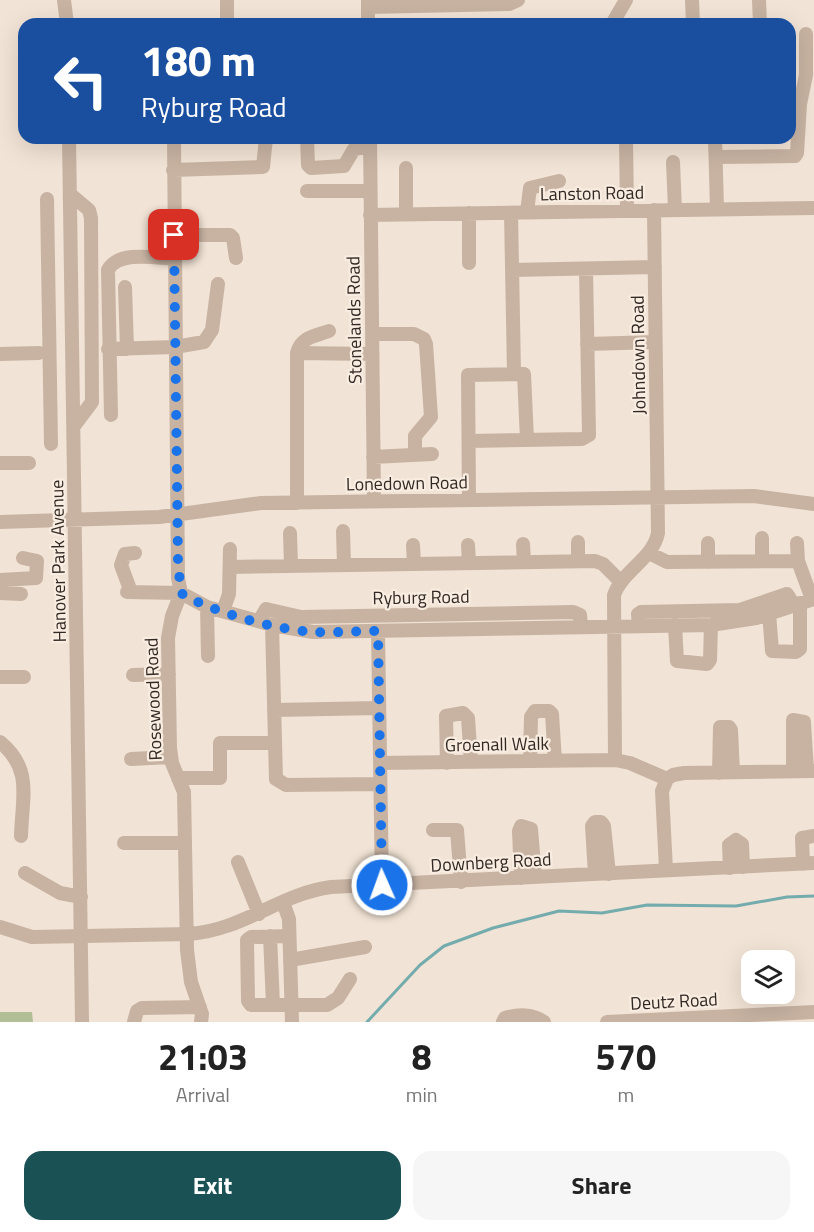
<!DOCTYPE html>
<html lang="en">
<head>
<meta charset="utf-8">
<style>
  body { margin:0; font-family:"Titillium Web",sans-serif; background:#f6f6f6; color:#222; height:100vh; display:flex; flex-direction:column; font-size:22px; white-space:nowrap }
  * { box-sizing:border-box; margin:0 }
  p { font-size:20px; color:#767676 }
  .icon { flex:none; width:33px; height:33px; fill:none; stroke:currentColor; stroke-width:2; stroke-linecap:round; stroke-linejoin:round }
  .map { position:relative; height:1022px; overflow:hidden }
  .drawer { display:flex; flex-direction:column; background:#fff; flex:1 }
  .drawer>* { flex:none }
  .banner { position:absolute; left:18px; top:18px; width:778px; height:126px; border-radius:18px; box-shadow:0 6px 24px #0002; background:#1a4fa0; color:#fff; overflow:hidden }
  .controls { position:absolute; left:741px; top:950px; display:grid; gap:12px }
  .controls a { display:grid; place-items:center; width:54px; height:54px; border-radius:12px; background:#fff; box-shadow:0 6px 24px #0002; font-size:30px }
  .pin { position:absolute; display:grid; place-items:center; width:51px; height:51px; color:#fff; margin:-26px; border-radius:12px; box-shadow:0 3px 9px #0006 }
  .me { position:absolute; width:66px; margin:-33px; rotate:358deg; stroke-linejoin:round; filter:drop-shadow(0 0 4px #0008) }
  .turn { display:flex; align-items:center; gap:21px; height:126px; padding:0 24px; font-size:27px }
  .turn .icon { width:78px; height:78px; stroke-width:2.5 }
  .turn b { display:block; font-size:42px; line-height:51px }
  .eta { display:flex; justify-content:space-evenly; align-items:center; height:102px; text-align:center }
  .eta b { font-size:36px; font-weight:700; line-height:42px }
  .primary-button { display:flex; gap:12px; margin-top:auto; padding:12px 24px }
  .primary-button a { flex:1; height:69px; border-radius:18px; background:#1a5154; color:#fff; font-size:24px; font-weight:700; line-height:69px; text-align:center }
  .primary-button a+a { background:#f6f6f6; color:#222 }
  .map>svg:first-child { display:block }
</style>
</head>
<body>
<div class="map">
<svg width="814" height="1022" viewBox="0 0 814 1022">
  <rect width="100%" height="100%" fill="#f1e3d5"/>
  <path fill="#b2bf96" d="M 0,1012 L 32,1012 L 33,1022 L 0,1022 Z"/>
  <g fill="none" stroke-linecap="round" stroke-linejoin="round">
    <path stroke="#74acae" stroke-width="3" d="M 367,1022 L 420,965 L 444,946 L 493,928 L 559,911 L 602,913 L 647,905 L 736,906 L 787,897 L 814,896"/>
    <path stroke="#c8b3a2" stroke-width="14" d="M 64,0 L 67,24
      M 368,0 L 368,24
      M 692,0 L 693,24
      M 759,0 L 760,24
      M 368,7 L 509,4 L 518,0
      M 227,24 L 227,0
      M 612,24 L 626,0
      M 69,138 L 82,1022
      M 174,138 L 178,578 L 181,593 L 172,616 L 168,638 L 170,748 L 172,763 L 184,792 L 187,950 L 191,982 L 202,1014 L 201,1022
      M 307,138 L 308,165 L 311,168 L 344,166 L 354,149 L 370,146
      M 370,138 L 374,501
      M 626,138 L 627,211
      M 715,138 L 717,209
      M 716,157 L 795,156 L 797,153 L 800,104 L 806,75 L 806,34
      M 673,162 L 675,210
      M 406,168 L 406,214
      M 173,170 L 263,167 L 266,138
      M 307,191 L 370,191
      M 70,194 L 89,210 L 91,218 L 92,402 L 74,426
      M 47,199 L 51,444
      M 527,212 L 530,188 L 559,181
      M 511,213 L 514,372
      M 370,215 L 814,208
      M 175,235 L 230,235 L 233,238 L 236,258
      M 469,263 L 469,213
      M 512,270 L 655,267
      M 125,287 L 127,349
      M 372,334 L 414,334 L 424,339 L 426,344 L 431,417 L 415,436 L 415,455
      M 587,344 L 655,342
      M 108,349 L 175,347 L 204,342 L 212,330 L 218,284
      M 297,353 L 372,354
      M 0,354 L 39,353
      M 111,415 L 108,270 C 118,250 157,258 175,259
      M 469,441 L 582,439 L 589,435 L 586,269
      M 373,457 L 432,454
      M 0,463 L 29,463
      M 469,500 L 468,375 L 524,374 L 527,440
      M 297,503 L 297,353 C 301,337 315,336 329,331
      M 0,522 L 159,517 L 261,503 L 754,496 L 814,504
      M 343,531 L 344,565
      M 290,533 L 291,566
      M 578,542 L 578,561
      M 797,543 L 798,561 L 812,599
      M 523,544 L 524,562
      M 413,545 L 414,564
      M 468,545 L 469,563
      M 649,553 L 667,562 L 798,561
      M 762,561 L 762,538
      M 708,562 L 708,543
      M 230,567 L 595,561 L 603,564 L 621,582
      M 0,580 L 36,578 L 37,561 L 23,558
      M 127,592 L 181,593 L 207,607 L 272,625 L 313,632 L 711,625 L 756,618 L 814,599
      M 131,592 L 121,565 L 125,554 L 135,553
      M 0,593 L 21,594
      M 207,607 L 208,656
      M 223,611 L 229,594 L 230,549
      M 769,613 L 772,651 L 796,652 L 800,649 L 800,603
      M 259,621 L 266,609 L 301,617 L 573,612 L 580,615 L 581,626
      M 272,625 L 276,779 L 286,785 L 380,784
      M 675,625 L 677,661 L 707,664 L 710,660 L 711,625
      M 639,626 L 638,614 L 641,612 L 740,610 L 787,594 L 794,605
      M 378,631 L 382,885
      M 133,675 L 169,674
      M 0,677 L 24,677
      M 274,710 L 379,708
      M 0,742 C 33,769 22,797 21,836
      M 131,759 L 170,757
      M 615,760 L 614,595 C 623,570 653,559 658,533 L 654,210
      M 530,761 L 531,717 L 535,711 L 549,711 L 552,714 L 555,761
      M 380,763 L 615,760 L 630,763 L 667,779 L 662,791 L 666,870
      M 447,763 L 446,716 L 463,713 L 468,718 L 471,762
      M 793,771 L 793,720 L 804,722 L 807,771
      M 719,773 L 720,727 L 729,727 L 731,730 L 733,772
      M 178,778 L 220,778 L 220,743 L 274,743
      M 667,779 L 673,775 L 684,773 L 814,771
      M 433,830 L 457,830 L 461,882
      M 124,843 L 185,843
      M 238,862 L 259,914
      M 803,864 L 802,838 L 814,836
      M 730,868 L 729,845 L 736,840 L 742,844 L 743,867
      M 25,873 L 60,893 L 81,897
      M 595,874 L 592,826 L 595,822 L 601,822 L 604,826 L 609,874
      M 521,878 L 519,831 L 521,826 L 531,829 L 535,877
      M 283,902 L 289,919 L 292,1022
      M 0,927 L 32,937 L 189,934 C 244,930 279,894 331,887 L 814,863
      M 270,936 L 273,1005
      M 289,936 L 251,937 L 247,940 L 248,1001 L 251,1005 L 327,1005 L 338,998 L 350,979
      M 290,960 L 365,947
      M 134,1022 L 137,1011 L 142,1008 L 200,1007
      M 503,1022 L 505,1018 C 518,1014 533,1014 544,1022
      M 607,1022 L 814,1012"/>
  </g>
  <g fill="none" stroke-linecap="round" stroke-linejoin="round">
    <path stroke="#1a73e8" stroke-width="10" stroke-dasharray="0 18" d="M 174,235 L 178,562 L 181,593 C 211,612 277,630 313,632 C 334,633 356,631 378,631 L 382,885"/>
  </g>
  <g text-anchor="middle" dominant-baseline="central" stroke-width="4.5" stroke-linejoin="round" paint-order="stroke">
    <g font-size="18" fill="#332924" stroke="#f9ede1">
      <text transform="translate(592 193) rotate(-1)">Lanston Road</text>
      <text transform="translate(354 320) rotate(-91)">Stonelands Road</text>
      <text transform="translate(638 355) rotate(-91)">Johndown Road</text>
      <text transform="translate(407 483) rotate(-1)">Lonedown Road</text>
      <text transform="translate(58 561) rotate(-91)">Hanover Park Avenue</text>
      <text transform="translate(421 597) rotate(-1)">Ryburg Road</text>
      <text transform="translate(153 699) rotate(-92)">Rosewood Road</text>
      <text transform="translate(497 744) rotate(-1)">Groenall Walk</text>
      <text transform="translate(491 862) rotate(-3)">Downberg Road</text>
      <text transform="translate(674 1001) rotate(-3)">Deutz Road</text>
    </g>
  </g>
</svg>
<div class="controls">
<a><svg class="icon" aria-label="layers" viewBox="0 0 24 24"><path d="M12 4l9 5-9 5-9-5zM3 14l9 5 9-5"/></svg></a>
</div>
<div class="pin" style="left:174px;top:235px;background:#d93025"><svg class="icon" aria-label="arrive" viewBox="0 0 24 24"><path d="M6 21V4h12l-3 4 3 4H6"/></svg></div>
<svg class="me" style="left:382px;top:885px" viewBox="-20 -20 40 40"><circle r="17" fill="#1a73e8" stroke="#fff" stroke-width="3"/><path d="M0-11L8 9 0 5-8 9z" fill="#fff"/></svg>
<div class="banner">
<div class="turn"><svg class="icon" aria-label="left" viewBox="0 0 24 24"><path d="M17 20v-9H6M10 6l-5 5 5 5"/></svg><div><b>180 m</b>Ryburg Road</div></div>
</div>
</div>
<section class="drawer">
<div class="eta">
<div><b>21:03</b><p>Arrival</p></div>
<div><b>8</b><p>min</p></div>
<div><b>570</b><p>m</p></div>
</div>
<div class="primary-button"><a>Exit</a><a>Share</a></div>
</section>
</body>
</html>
